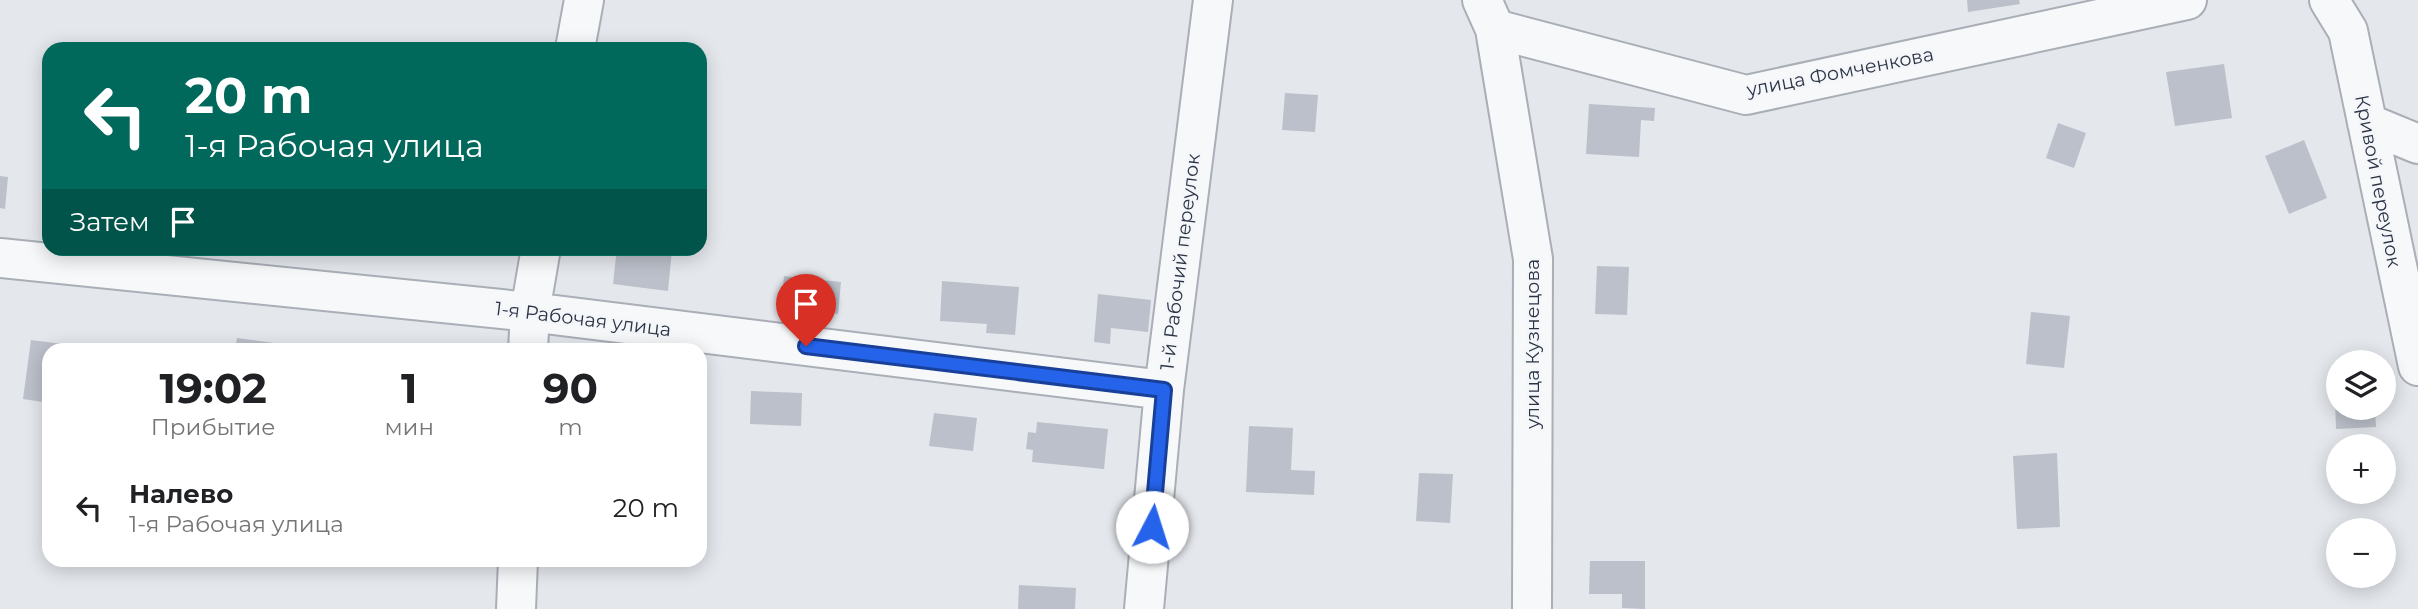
<!DOCTYPE html>
<html lang="ru">
<head>
<meta charset="utf-8">
<style>
  body { margin:0; font-family:Montserrat,sans-serif; background:#f6f6f6; color:#202124; height:100vh; display:flex; flex-direction:column; font-size:26px; white-space:nowrap }
  * { box-sizing:border-box; margin:0 }
  p { font-size:23px; color:#757577 }
  .icon { flex:none; width:38px; height:38px; fill:none; stroke:currentColor; stroke-width:2; stroke-linecap:round; stroke-linejoin:round }
  .map { position:relative; flex:1; overflow:hidden }
  .side { position:absolute; left:42px; top:343px; width:665px; height:224px; display:flex; flex-direction:column; background:#fff; border-radius:21px; box-shadow:0 4px 18px #0003 }
  .side>* { flex:none }
  .hud { position:absolute; left:42px; top:42px; width:665px; height:214px; border-radius:21px; box-shadow:0 4px 18px #0003; background:#00695c; color:#fff; overflow:hidden }
  .controls { position:absolute; left:2326px; top:350px; display:grid; gap:14px }
  .controls a { display:grid; place-items:center; width:70px; height:70px; border-radius:50%; background:#fff; box-shadow:0 4px 18px #0003; font-size:35px }
  .pin { position:absolute; display:grid; place-items:center; width:60px; height:60px; color:#fff; margin:-72px -30px; border-radius:50% 50% 50% 0; rotate:-45deg; box-shadow:0 0 7px #0007 }
  .pin .icon { rotate:45deg }
  .me { position:absolute; width:77px; margin:-38px; rotate:5deg; stroke-linejoin:round; filter:drop-shadow(0 0 5px #0008) }
  .turn { display:flex; align-items:center; gap:24px; height:147px; padding:0 28px; font-size:32px }
  .turn .icon { width:91px; height:91px; stroke-width:2.5 }
  .turn b { display:block; font-size:49px; line-height:60px }
  .then { display:flex; align-items:center; height:66px; padding:0 28px; background:#0003; gap:14px; font-size:26px }
  .eta { display:flex; justify-content:space-evenly; align-items:center; height:119px; text-align:center }
  .eta b { font-size:42px; font-weight:700; line-height:49px }
  ul { padding:0; list-style:none }
  li { display:flex; align-items:center; gap:21px; height:91px; padding:0 28px }
  li div { flex:1 }
  li b { display:block; font-size:26px }
  li em { font-style:normal }
  .map>svg:first-child { display:block }
</style>
</head>
<body>
<div class="map">
<svg width="2418" height="609" viewBox="0 0 2418 609">
  <rect width="100%" height="100%" fill="#e4e7ec"/>
  <path fill="#bbc0ca" d="M 1967,0 L 2019,0 L 2020,4 L 1968,12 Z
    M 2224,64 L 2232,118 L 2175,126 L 2166,72 Z
    M 1285,93 L 1318,95 L 1315,132 L 1282,130 Z
    M 1589,104 L 1655,108 L 1654,121 L 1641,120 L 1639,157 L 1586,154 Z
    M 2058,123 L 2086,133 L 2074,168 L 2046,158 Z
    M 2304,140 L 2327,198 L 2289,214 L 2265,156 Z
    M 0,176 L 8,177 L 5,209 L 0,208 Z
    M 617,248 L 672,250 L 668,291 L 613,284 Z
    M 1597,266 L 1629,267 L 1627,315 L 1595,314 Z
    M 784,276 L 841,282 L 838,314 L 781,308 Z
    M 942,281 L 1019,287 L 1015,335 L 986,333 L 987,324 L 940,321 Z
    M 1098,294 L 1151,300 L 1148,332 L 1111,328 L 1110,344 L 1094,342 Z
    M 2031,312 L 2070,316 L 2064,368 L 2026,364 Z
    M 237,338 L 303,347 L 302,350 L 235,350 Z
    M 31,340 L 94,348 L 49,350 L 49,403 L 23,399 Z
    M 2334,369 L 2338,369 L 2338,408 L 2375,408 L 2376,427 L 2336,429 Z
    M 751,391 L 802,393 L 801,426 L 750,424 Z
    M 934,413 L 977,418 L 973,451 L 929,446 Z
    M 1037,422 L 1108,429 L 1104,469 L 1032,462 L 1033,450 L 1026,449 L 1028,432 L 1036,433 Z
    M 1249,426 L 1293,428 L 1291,470 L 1315,471 L 1314,495 L 1246,492 Z
    M 2057,453 L 2060,527 L 2017,529 L 2013,456 Z
    M 1419,473 L 1453,474 L 1450,523 L 1416,521 Z
    M 1590,561 L 1645,561 L 1645,609 L 1622,608 L 1622,594 L 1589,594 Z
    M 1019,585 L 1076,588 L 1075,609 L 1018,609 Z"/>
  <g fill="none" stroke-linecap="round" stroke-linejoin="round">
    <g stroke="#a9aeb7" stroke-width="42">
      <path id="minor" d="M 1482,0 L 1495,29 L 1533,259 L 1532,609
        M 2329,0 L 2348,31 L 2418,366
        M 1495,29 L 1746,95 L 2187,0
        M 575,49 L 584,0
        M 2367,123 L 2418,144
        M 0,258 L 530,312 L 1164,390
        M 528,350 L 530,312 L 541,248
        M 516,609 L 518,560
        M 1144,609 L 1164,390 L 1213,0"/>
    </g>
    <use href="#minor" stroke="#f7f8fa" stroke-width="38"/>
  </g>
  <g fill="none" stroke-linecap="round" stroke-linejoin="round">
    <g stroke="#184099" stroke-width="18">
      <path id="route" d="M 806,346 L 1164,390 L 1152,527"/>
    </g>
    <use href="#route" stroke="#2563eb" stroke-width="12"/>
  </g>
  <g text-anchor="middle" dominant-baseline="central" stroke-width="5" stroke-linejoin="round" paint-order="stroke">
    <g font-size="19" fill="#2b3445" stroke="#f4f6f9">
      <text transform="translate(1840 72) rotate(-11)">улица Фомченкова</text>
      <text transform="translate(2378 181) rotate(79)">Кривой переулок</text>
      <text transform="translate(1180 262) rotate(-83)">1-й Рабочий переулок</text>
      <text transform="translate(583 319) rotate(7)">1-я Рабочая улица</text>
      <text transform="translate(1532 344) rotate(-90)">улица Кузнецова</text>
    </g>
  </g>
</svg>
<div class="controls">
<a><svg class="icon" aria-label="layers" viewBox="0 0 24 24"><path d="M12 4l9 5-9 5-9-5zM3 14l9 5 9-5"/></svg></a>
<a>+</a>
<a>−</a>
</div>
<div class="pin" style="left:806px;top:346px;background:#d93025"><svg class="icon" aria-label="arrive" viewBox="0 0 24 24"><path d="M6 21V4h12l-3 4 3 4H6"/></svg></div>
<svg class="me" style="left:1152px;top:527px" viewBox="-20 -20 40 40"><circle r="19" fill="#fff"/><path d="M0-13L10 11 0 6-10 11z" fill="#2563eb"/></svg>
<div class="hud">
<div class="turn"><svg class="icon" aria-label="left" viewBox="0 0 24 24"><path d="M17 20v-9H6M10 6l-5 5 5 5"/></svg><div><b>20 m</b>1-я Рабочая улица</div></div>
<div class="then">Затем<svg class="icon" aria-label="arrive" viewBox="0 0 24 24"><path d="M6 21V4h12l-3 4 3 4H6"/></svg></div>
</div>
<section class="side">
<div class="eta">
<div><b>19:02</b><p>Прибытие</p></div>
<div><b>1</b><p>мин</p></div>
<div><b>90</b><p>m</p></div>
</div>
<ul>
<li><svg class="icon" aria-label="left" viewBox="0 0 24 24"><path d="M17 20v-9H6M10 6l-5 5 5 5"/></svg><div><b>Налево</b><p>1-я Рабочая улица</p></div><em>20 m</em></li>
</ul>
</section>
</div>
</body>
</html>
